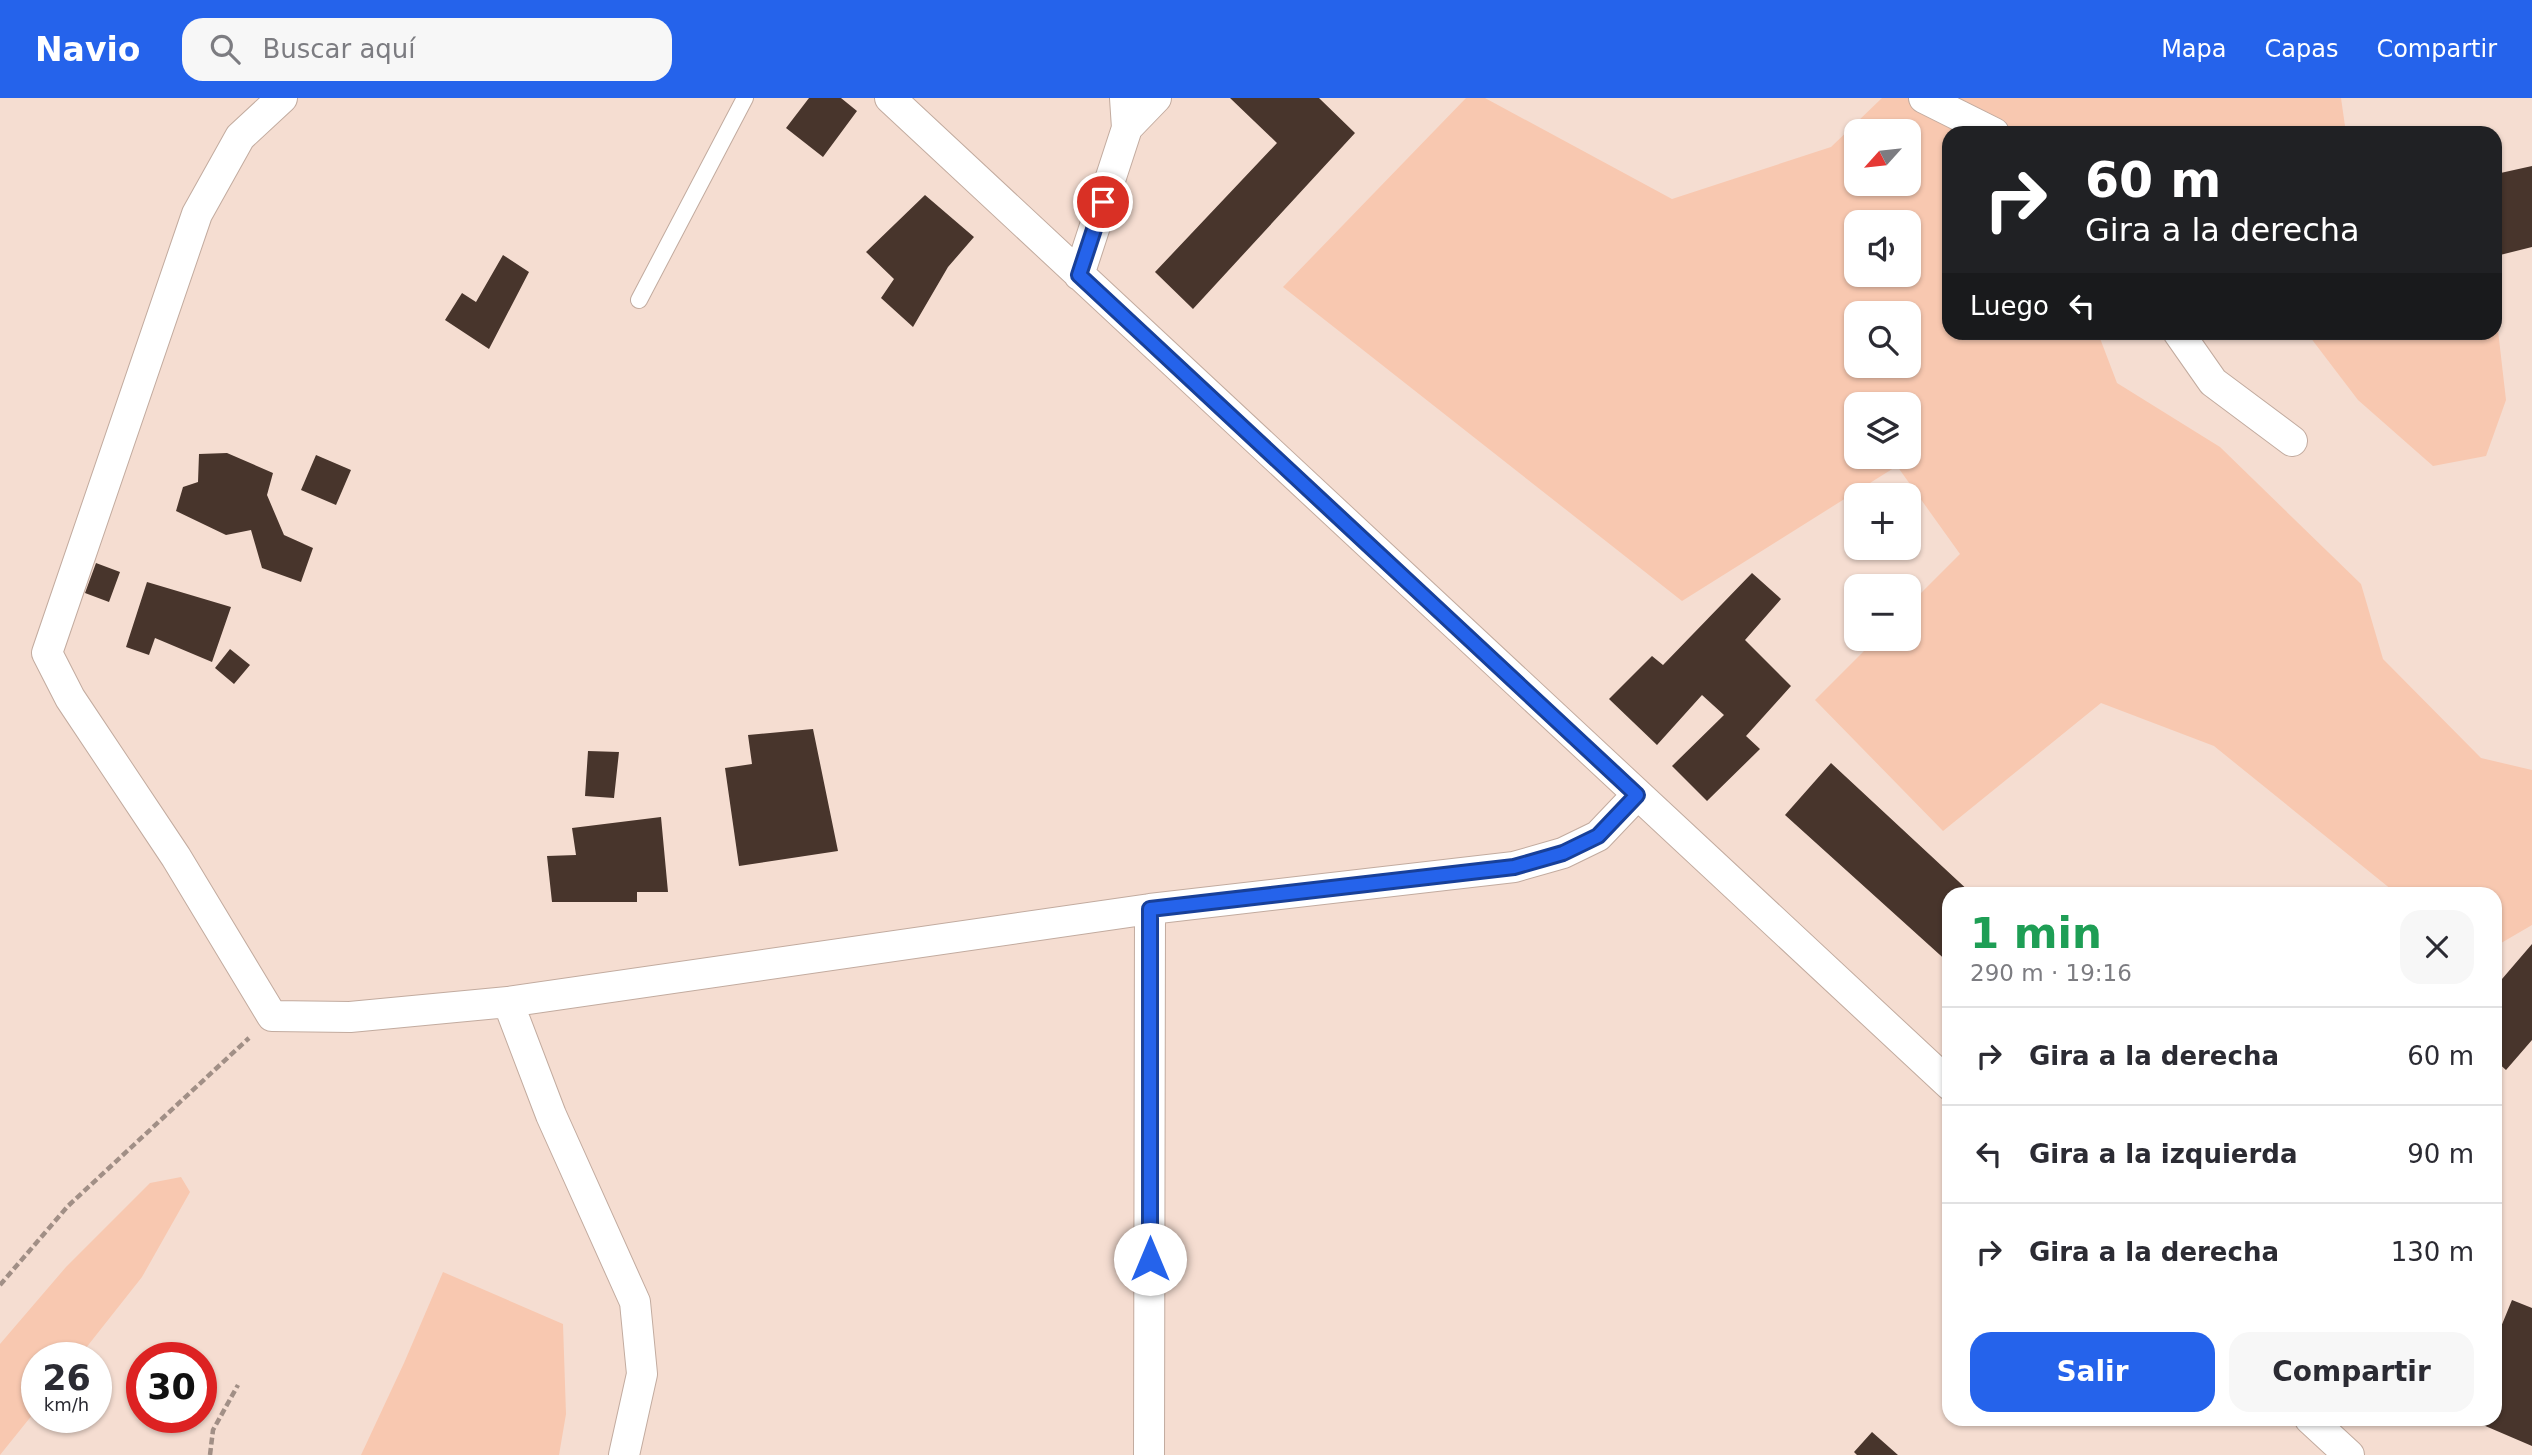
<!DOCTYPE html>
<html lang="es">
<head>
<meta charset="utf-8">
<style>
  body { margin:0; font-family:"DejaVu Sans",sans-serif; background:#f7f7f7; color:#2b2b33; height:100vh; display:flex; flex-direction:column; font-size:26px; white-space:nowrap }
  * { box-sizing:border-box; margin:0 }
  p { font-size:23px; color:#7c7c81 }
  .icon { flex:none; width:38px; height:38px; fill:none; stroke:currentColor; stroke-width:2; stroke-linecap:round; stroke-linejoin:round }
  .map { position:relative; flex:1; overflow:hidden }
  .drawer { position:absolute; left:1942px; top:789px; width:560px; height:539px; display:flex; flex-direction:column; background:#fff; border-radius:21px; box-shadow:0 2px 5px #0004 }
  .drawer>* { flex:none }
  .hud { position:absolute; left:1942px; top:28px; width:560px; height:214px; border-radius:21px; box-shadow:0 2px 5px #0004; background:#202124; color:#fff; overflow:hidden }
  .needle { width:46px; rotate:243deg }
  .tools { position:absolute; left:1844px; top:21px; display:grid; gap:14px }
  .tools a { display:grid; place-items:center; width:77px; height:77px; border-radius:14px; background:#fff; box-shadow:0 2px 5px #0004; font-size:35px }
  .speed { position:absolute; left:21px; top:1244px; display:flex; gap:14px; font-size:35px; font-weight:700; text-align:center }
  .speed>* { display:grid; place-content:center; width:91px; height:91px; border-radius:50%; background:#fff; box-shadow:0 2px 5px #0004; line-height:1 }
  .speed small { font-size:18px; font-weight:400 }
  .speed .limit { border:10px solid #d22; background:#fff; color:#111 }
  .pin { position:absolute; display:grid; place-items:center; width:60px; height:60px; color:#fff; margin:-30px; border:4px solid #fff; border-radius:50%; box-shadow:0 2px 7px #0007 }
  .me { position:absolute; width:77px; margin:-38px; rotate:0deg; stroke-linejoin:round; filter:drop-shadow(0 0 5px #0008) }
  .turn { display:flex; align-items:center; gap:24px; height:147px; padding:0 28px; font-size:32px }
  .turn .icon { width:91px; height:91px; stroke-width:2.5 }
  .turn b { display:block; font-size:49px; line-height:60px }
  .then { display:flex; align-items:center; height:66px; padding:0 28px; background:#0003; gap:14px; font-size:26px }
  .round { display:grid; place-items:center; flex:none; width:74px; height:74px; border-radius:21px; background:#f7f7f7 }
  .summary { display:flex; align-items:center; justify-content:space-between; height:119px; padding:0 28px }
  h1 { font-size:42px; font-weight:700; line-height:52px; color:#1e9e55 }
  .cta { display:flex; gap:14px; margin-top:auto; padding:14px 28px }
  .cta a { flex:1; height:80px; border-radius:21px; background:#2563eb; color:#fff; font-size:28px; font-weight:700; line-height:80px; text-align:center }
  .cta a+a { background:#f7f7f7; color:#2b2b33 }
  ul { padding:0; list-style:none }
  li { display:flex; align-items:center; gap:21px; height:98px; padding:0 28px; border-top:2px solid #e1e1e2 }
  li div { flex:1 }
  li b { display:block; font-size:26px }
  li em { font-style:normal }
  header { display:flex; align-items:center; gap:42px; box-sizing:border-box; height:98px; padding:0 35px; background:#2563eb; color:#fff }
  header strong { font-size:33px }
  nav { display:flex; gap:38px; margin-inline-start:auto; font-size:24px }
  .search { width:490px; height:63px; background:#f7f7f7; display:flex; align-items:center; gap:18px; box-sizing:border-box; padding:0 24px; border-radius:21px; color:#7c7c81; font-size:26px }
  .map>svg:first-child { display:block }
</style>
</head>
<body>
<header>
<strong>Navio</strong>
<div class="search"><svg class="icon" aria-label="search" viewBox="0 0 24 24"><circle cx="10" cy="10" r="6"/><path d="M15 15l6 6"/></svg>Buscar aquí</div>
<nav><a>Mapa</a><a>Capas</a><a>Compartir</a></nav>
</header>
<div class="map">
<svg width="2532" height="1357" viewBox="0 0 2532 1357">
  <rect width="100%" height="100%" fill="#f5ddd1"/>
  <path fill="#f8c8b0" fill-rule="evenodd" d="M 1466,0 L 1485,0 L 1672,101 L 1831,49 L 1882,0 L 2341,0 L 2346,35 L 1950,35 L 1950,234 L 2098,235 L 2117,285 L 2220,349 L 2361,486 L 2383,561 L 2481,660 L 2532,672 L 2532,827 L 2496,848 L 2496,796 L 2397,796 L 2214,648 L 2101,605 L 1943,733 L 1815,602 L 1876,541 L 1909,541 L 1909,507 L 1960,456 L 1897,368 L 1682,503 L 1283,189 ZM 1857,33 L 1909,33 L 1909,86 L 1857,86 ZM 1857,124 L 1909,124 L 1909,177 L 1857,177 ZM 1857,215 L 1909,215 L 1909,268 L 1857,268 ZM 1857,306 L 1909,306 L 1909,359 L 1857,359 Z
    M 2496,215 L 2506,302 L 2486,358 L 2433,368 L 2358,302 L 2307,235 L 2496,234 Z
    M 181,1079 L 190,1094 L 142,1179 L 78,1260 L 37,1260 L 37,1311 L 0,1357 L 0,1246 L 66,1169 L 150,1085 Z
    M 443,1174 L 563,1226 L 566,1316 L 559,1357 L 361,1357 L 404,1265 Z"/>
  <path fill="#48352c" d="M 809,0 L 841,0 L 857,13 L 823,59 L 786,30 Z
    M 1230,0 L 1319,0 L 1355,35 L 1193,211 L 1155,174 L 1277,45 Z
    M 2532,68 L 2532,149 L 2496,158 L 2496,76 Z
    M 925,97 L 974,139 L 948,169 L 913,229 L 881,200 L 894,181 L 866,154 Z
    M 503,157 L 529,174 L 489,251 L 445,222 L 462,195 L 476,204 Z
    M 227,355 L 273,375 L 267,397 L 284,437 L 313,450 L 301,484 L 262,470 L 251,432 L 226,437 L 176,413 L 183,389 L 198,384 L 199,356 Z
    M 316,357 L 351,372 L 336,407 L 301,392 Z
    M 96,465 L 120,474 L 109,504 L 85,495 Z
    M 1752,475 L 1781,501 L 1745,542 L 1791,588 L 1746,638 L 1760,651 L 1707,703 L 1672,668 L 1724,617 L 1702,597 L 1657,647 L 1609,601 L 1652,558 L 1663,567 Z
    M 147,484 L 231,509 L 212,564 L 155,540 L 149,557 L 126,549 Z
    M 230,551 L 250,567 L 234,586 L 215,570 Z
    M 813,631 L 838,753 L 739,768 L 725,670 L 752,666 L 748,637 Z
    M 588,653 L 619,654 L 614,700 L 585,698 Z
    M 1831,665 L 1972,796 L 1950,796 L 1950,866 L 1785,717 Z
    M 661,719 L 668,794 L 637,794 L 637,804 L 552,804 L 547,758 L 576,757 L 572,730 Z
    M 2532,846 L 2532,942 L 2506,972 L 2496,963 L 2496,888 Z
    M 2512,1202 L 2532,1210 L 2532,1348 L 2469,1321 L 2496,1321 L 2496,1241 Z
    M 1872,1334 L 1898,1357 L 1857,1357 L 1854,1354 Z"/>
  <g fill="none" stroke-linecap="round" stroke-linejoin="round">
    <g stroke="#c2ab9f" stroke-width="18">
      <path id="lane" d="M 639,202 L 745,0"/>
    </g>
    <g stroke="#c2ab9f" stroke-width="32">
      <path id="street" d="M 282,0 L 240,39 L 197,116 L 47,555 L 70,600 L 176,759 L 272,918 L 350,919 L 508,904 L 1150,811 L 1514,769 L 1563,755 L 1598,738 L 1637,697
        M 890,0 L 1950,987
        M 1924,0 L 1994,35
        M 1127,30 L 1156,0
        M 1079,177 L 1127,30 L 1125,0
        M 2178,234 L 2213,284 L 2292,343
        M 508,904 L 551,1017 L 635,1204 L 642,1276 L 624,1357
        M 2310,1321 L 2349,1357
        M 1149,1357 L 1150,811"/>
    </g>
    <path stroke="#a18f86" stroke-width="4.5" stroke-dasharray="7 3.5" stroke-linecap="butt" d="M 0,1187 L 68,1108 L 249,940
      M 210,1357 L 213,1332 L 238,1287"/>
    <use href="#lane" stroke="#fff" stroke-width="16"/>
    <use href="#street" stroke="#fff" stroke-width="30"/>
  </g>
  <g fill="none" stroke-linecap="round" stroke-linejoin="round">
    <g stroke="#184099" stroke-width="18">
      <path id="route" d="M 1103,104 L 1079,177 L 1637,697 L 1598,738 L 1563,755 L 1514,769 L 1150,811 L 1150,1161"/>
    </g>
    <use href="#route" stroke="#2563eb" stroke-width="12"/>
  </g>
</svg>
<div class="tools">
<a><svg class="needle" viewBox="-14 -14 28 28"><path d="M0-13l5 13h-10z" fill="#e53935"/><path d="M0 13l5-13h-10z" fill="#7c7c81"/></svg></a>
<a><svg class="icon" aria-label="sound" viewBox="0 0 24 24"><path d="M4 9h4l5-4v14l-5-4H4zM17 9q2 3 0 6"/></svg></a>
<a><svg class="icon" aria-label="search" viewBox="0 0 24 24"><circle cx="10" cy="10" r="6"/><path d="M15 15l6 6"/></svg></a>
<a><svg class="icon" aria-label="layers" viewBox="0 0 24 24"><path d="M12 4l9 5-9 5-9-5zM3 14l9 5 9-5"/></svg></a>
<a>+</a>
<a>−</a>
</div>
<div class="speed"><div>26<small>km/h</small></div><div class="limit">30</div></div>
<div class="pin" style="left:1103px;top:104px;background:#d93025"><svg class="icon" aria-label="arrive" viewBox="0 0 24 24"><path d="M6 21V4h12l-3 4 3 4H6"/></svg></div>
<svg class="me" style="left:1150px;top:1161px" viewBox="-20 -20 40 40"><circle r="19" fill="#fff"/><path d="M0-13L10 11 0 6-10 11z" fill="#2563eb"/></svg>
<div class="hud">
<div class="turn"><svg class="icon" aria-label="right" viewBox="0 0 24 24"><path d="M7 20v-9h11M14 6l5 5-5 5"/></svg><div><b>60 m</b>Gira a la derecha</div></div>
<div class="then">Luego<svg class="icon" aria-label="left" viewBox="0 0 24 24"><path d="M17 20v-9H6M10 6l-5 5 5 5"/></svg></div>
</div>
<section class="drawer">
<div class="summary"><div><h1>1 min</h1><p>290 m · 19:16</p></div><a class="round"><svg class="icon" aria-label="close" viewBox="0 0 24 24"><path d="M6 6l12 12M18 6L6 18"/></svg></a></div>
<ul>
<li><svg class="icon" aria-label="right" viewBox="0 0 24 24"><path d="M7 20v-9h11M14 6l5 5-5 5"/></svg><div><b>Gira a la derecha</b></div><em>60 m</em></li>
<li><svg class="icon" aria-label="left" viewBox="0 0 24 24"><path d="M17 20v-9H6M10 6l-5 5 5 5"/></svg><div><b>Gira a la izquierda</b></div><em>90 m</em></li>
<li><svg class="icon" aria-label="right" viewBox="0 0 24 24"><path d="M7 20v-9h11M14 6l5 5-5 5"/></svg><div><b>Gira a la derecha</b></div><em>130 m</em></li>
</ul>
<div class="cta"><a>Salir</a><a>Compartir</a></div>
</section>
</div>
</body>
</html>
